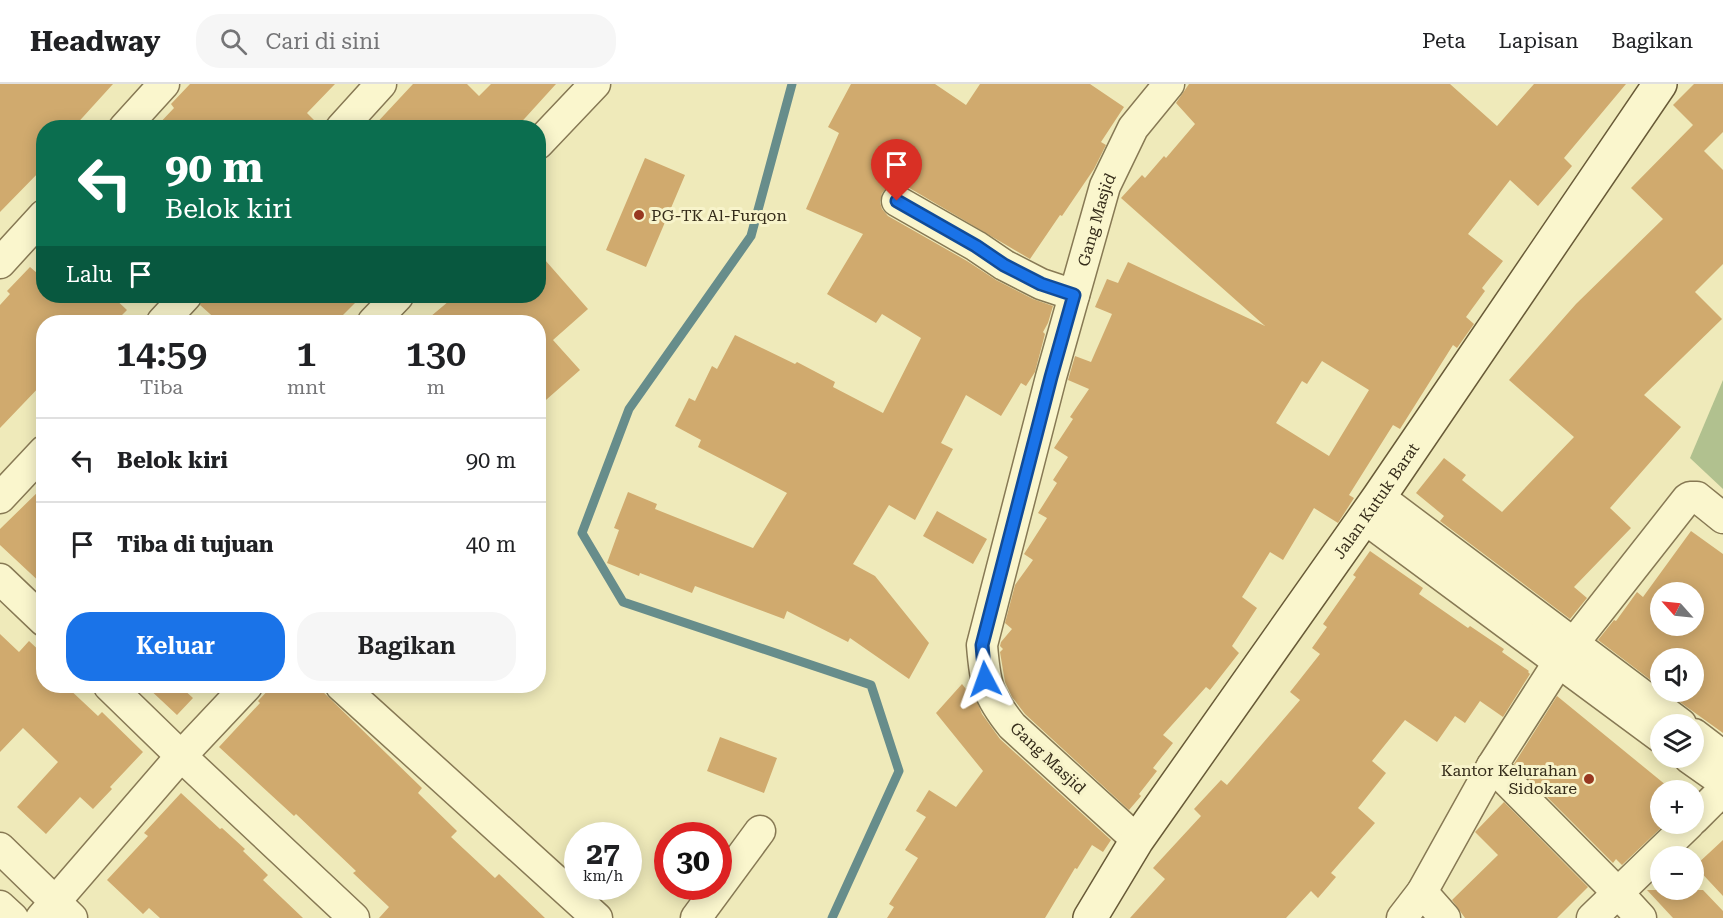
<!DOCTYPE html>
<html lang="id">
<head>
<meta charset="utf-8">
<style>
  body { margin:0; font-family:"Roboto Serif",serif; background:#f6f6f6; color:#202124; height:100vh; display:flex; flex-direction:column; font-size:22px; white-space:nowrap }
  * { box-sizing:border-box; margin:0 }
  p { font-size:20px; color:#757577 }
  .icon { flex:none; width:33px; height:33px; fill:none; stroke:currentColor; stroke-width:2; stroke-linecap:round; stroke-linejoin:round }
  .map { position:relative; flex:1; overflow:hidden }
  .details { position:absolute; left:36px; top:231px; width:510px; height:378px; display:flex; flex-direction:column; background:#fff; border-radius:24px; box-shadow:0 3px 15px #0003 }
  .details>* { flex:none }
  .guide { position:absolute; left:36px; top:36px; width:510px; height:183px; border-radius:24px; box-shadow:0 3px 15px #0003; background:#0b6e4f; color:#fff; overflow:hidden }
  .needle { width:39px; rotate:297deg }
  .tools { position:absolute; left:1650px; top:498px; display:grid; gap:12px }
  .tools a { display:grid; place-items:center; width:54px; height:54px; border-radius:50%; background:#fff; box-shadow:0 3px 15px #0003; font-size:30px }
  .speed { position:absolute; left:564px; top:738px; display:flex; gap:12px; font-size:30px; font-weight:700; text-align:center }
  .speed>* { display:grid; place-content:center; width:78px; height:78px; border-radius:50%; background:#fff; box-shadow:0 3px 15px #0003; line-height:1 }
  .speed small { font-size:15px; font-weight:400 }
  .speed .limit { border:9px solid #d22; background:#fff; color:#111 }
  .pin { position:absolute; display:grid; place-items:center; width:51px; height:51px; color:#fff; margin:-62px -26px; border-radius:50% 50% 50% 0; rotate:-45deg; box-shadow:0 0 6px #0007 }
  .pin .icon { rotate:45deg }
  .me { position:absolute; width:66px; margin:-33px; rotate:356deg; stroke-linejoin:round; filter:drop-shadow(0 0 4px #0008) }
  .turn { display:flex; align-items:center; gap:21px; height:126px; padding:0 30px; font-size:27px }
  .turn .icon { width:78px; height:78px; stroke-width:2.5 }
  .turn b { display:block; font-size:42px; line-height:51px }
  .then { display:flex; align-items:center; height:57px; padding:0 30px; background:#0003; gap:12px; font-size:22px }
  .eta { display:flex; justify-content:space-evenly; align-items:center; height:102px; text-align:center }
  .eta b { font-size:36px; font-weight:600; line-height:42px }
  .primary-button { display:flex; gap:12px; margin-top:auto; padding:12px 30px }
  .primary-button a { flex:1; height:69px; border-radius:24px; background:#1a73e8; color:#fff; font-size:24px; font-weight:600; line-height:69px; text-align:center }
  .primary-button a+a { background:#f6f6f6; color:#202124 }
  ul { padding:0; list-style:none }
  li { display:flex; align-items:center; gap:18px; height:84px; padding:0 30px; border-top:2px solid #e0e0e0 }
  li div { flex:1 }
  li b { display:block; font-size:22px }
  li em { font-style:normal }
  header { display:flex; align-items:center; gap:36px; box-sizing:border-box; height:84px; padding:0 30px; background:#fff; border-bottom:2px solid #e0e0e0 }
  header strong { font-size:28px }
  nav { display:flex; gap:33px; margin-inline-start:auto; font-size:21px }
  .search { width:420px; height:54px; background:#f6f6f6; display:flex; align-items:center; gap:15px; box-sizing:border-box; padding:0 21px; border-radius:24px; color:#757577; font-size:22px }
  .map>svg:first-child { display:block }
</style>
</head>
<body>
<header>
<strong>Headway</strong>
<div class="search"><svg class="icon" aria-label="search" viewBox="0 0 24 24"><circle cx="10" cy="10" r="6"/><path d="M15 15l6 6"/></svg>Cari di sini</div>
<nav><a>Peta</a><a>Lapisan</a><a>Bagikan</a></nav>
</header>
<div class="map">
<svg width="1723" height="834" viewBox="0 0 1723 834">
  <rect width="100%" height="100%" fill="#efeaba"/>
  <path fill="#b1c18f" d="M 1723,296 L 1723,405 L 1690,374 Z"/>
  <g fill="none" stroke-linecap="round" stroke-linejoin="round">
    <path stroke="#678d8b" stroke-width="9" d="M 792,0 L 751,152 L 629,325 L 582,449 L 623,518 L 871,601 L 899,687 L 832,834"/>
  </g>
  <path fill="#d0aa6e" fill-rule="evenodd" d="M 0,0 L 113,0 L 73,44 L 44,44 L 44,83 L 0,128 Z
    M 190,0 L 335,0 L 307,29 L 322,44 L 155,44 L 174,24 L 171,20 Z
    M 413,0 L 467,0 L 479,12 L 491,0 L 556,0 L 516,44 L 372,44 Z
    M 851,0 L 935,0 L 966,21 L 980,0 L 1090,0 L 1124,23 L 1101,58 L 1106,61 L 1094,85 L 1062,132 L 1060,131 L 1030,175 L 906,102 L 897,100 L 889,102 L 882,109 L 880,118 L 882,125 L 888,132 L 967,177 L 996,196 L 1033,215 L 1053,222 L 1048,239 L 1043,248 L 1045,250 L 1035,288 L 1026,302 L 1021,299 L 1001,332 L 966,311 L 941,359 L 953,365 L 915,436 L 889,421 L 853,480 L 875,492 L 929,559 L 909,595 L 850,554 L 848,558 L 787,527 L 784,535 L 695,502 L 692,509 L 640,489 L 639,492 L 607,479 L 619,446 L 614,444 L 628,408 L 657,420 L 655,425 L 753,464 L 787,409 L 698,363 L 701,356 L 675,342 L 689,314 L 695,317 L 712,282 L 717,285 L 735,251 L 795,280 L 797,278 L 835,298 L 833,303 L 883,329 L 921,254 L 882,230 L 876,239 L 827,210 L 863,150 L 806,125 L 839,49 L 828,43 Z
    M 1189,0 L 1450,0 L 1497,42 L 1534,0 L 1626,0 L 1564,74 L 1572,82 L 1538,122 L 1510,96 L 1468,150 L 1503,177 L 1482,204 L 1485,207 L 1466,233 L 1474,240 L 1457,264 L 1453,261 L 1400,345 L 1393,341 L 1349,411 L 1354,414 L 1338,439 L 1314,424 L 1283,476 L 1270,468 L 1242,513 L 1257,524 L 1232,562 L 1239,569 L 1210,606 L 1206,603 L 1163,651 L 1173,659 L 1153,684 L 1157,687 L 1139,710 L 1141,712 L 1129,726 L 1025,630 L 1012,613 L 1005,598 L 1000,568 L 1003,565 L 1000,562 L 1001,558 L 1012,545 L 1005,539 L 1015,501 L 1033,476 L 1024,470 L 1047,434 L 1038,429 L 1057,399 L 1053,396 L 1068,373 L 1054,364 L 1073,335 L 1070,333 L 1089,305 L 1068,296 L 1075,272 L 1091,278 L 1112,230 L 1095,223 L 1107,195 L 1118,199 L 1128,178 L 1265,242 L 1121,114 L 1142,91 L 1145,94 L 1164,72 L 1166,74 L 1195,40 L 1176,19 ZM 1322,277 L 1369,306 L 1329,372 L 1276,339 L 1302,297 L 1307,300 Z
    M 1694,0 L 1723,0 L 1723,48 L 1704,67 L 1723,86 L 1723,180 L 1695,208 L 1722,235 L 1644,311 L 1681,343 L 1610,424 L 1631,444 L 1574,503 L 1587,514 L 1570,535 L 1440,437 L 1444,432 L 1416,409 L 1444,374 L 1466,391 L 1462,396 L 1502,428 L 1574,353 L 1509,296 L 1576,220 L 1663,135 L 1631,104 L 1693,41 L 1673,21 Z
    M 645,74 L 685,91 L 646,183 L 606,166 Z
    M 538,168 L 588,225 L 553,256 L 580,286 L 538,323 L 538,238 L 424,238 L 455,212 L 538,212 Z
    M 30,183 L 44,195 L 44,212 L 112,212 L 127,226 L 115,238 L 44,238 L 44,298 L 0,344 L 0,221 L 10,210 L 7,207 Z
    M 203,212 L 362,212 L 336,238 L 219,238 L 200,221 Z
    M 44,402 L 44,502 L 0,461 L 0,445 Z
    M 937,427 L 987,455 L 973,480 L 923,452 Z
    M 1691,447 L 1723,470 L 1723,649 L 1666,608 L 1694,608 L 1694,574 L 1660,574 L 1660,603 L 1598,556 L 1614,536 L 1616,537 L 1637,508 L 1643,513 ZM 1660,508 L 1694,508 L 1694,542 L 1660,542 Z
    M 1370,467 L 1423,504 L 1419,510 L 1468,544 L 1470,542 L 1504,565 L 1502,568 L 1529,587 L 1528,588 L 1530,590 L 1503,633 L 1480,617 L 1465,639 L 1455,632 L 1437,658 L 1405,636 L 1372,677 L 1386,689 L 1358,724 L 1375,739 L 1331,789 L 1336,793 L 1318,814 L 1311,807 L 1286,834 L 1130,834 L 1165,795 L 1153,784 L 1201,732 L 1194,725 L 1221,696 L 1227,701 L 1300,616 L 1290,608 L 1320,570 L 1312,564 L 1327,543 L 1323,540 L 1356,493 L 1353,491 Z
    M 0,550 L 19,568 L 29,557 L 44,571 L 44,602 L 66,602 L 98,632 L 102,628 L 143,668 L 110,703 L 112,705 L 93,725 L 80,713 L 46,750 L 17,723 L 58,678 L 23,644 L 0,668 Z
    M 962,600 L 966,605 L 970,600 L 982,630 L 1000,655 L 1111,756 L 1103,768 L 1092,761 L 1077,785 L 1075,784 L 1045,834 L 887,834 L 894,823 L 889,820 L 918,774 L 905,766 L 926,733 L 916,727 L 929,706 L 956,723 L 983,687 L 936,629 Z
    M 146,602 L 180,602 L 193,614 L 177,631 Z
    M 272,602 L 317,602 L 422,704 L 418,709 L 457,747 L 451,753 L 495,794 L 499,790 L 545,834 L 379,834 L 389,823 L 353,789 L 356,787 L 296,730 L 294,732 L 219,663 L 260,619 L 258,617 Z
    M 1557,612 L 1672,706 L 1660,706 L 1660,740 L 1665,740 L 1622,781 L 1616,775 L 1613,779 L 1514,680 Z
    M 720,653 L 777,674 L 764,709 L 707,687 Z
    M 181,709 L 220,745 L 222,744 L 245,765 L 243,767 L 268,791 L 263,796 L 303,834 L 160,834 L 149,824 L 143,830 L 107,796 L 148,752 L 144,749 Z
    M 1504,718 L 1588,803 L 1557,834 L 1465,834 L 1452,816 L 1498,771 L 1475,748 Z
    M 1723,756 L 1723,812 L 1695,782 Z
    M 1647,806 L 1703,806 L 1723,827 L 1723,834 L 1673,834 Z"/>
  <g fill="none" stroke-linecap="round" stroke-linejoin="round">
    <g stroke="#877954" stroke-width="33">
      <g id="street">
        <path d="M 124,44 L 164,0"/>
        <path d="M 341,44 L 381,0"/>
        <path d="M 538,60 L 595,0"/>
        <path d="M 897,117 L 976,162 L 1004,181 L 1041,200 L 1074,211"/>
        <path d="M 0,179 L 44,131"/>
        <path d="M 162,238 L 186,212"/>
        <path d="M 373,238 L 398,212"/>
        <path d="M 1379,413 L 1681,640"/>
        <path d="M 0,414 L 44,367"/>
        <path d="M 1364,434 L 1660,653"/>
        <path d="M 0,495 L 44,537"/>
        <path d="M 109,602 L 181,672 L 354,834"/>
        <path d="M 341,602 L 597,834"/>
        <path d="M 1694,650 L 1723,672"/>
        <path d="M 1689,674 L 1723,698"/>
        <path d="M 1492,682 L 1618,809 L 1641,834"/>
        <path d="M 1694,735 L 1723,706"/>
        <path id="s1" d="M 1137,756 L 1012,642 C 987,611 985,599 982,561 L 1051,293 L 1105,102 L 1133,44 L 1169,0"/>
        <path d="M 0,764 L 72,834"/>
        <path d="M 1422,808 L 1445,834"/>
        <path d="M 0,822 L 13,834"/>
        <path d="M 41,834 L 181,672 L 247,602"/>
        <path d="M 696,834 L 760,747"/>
        <path d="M 1402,834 L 1422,808 L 1492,682 L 1558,579 L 1687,415 L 1690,413 L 1697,413 L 1723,434"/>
        <path d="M 1592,834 L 1689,740"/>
      </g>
    </g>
    <g stroke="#685a37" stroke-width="36">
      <g id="secondary">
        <path id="s2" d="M 1090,834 L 1137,756 L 1379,413 L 1660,0"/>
      </g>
    </g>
    <use href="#street" stroke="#faf6cd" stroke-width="30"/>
    <use href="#secondary" stroke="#faf6cd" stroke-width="33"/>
  </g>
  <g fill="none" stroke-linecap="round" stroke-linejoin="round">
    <g stroke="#114b97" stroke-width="15">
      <path id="route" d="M 897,117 L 976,162 L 1004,181 L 1041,200 L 1074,211 L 1051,293 L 982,561 L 985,595"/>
    </g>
    <use href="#route" stroke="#1a73e8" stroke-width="10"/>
  </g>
  <g fill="#983821" stroke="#f7f3ca" stroke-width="2">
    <circle cx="639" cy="131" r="6"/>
    <circle cx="1589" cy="695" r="6"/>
  </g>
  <g text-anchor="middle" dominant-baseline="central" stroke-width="6" stroke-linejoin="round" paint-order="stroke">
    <g font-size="16" fill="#352c1a" stroke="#f7f3ca" text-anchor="start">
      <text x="651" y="131">PG-TK Al-Furqon</text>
      <text x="1577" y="686" text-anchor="end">Kantor Kelurahan<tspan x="1577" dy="18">Sidokare</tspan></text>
    </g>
    <g font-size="16" fill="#352c1a" stroke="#f7f3ca">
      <text stroke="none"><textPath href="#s1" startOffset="698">Gang Masjid</textPath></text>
      <text stroke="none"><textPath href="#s2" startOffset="506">Jalan Kutuk Barat</textPath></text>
      <text transform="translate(1048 674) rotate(43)">Gang Masjid</text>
    </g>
  </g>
</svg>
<div class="tools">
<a><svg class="needle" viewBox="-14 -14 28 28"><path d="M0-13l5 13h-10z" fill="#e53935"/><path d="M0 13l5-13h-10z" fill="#757577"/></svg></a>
<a><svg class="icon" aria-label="sound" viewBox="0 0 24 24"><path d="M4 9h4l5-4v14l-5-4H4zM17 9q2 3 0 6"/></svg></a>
<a><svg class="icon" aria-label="layers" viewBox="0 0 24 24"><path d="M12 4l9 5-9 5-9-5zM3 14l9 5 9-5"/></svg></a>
<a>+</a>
<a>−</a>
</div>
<div class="speed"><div>27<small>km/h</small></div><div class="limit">30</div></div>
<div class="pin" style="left:897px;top:117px;background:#d93025"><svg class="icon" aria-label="arrive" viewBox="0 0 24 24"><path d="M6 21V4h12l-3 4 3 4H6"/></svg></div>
<svg class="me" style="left:985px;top:595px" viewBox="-20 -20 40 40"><path d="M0-17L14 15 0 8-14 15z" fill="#1a73e8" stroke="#fff" stroke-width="4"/></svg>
<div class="guide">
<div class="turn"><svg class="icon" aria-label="left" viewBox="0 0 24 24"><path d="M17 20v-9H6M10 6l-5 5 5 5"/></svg><div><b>90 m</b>Belok kiri</div></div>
<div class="then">Lalu<svg class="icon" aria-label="arrive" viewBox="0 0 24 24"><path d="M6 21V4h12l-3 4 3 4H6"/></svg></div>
</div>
<section class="details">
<div class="eta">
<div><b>14:59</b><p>Tiba</p></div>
<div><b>1</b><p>mnt</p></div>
<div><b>130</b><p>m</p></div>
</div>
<ul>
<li><svg class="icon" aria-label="left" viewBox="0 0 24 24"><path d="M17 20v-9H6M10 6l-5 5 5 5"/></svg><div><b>Belok kiri</b></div><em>90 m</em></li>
<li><svg class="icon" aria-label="arrive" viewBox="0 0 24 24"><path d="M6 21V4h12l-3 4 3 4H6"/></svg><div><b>Tiba di tujuan</b></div><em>40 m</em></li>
</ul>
<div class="primary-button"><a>Keluar</a><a>Bagikan</a></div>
</section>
</div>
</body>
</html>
